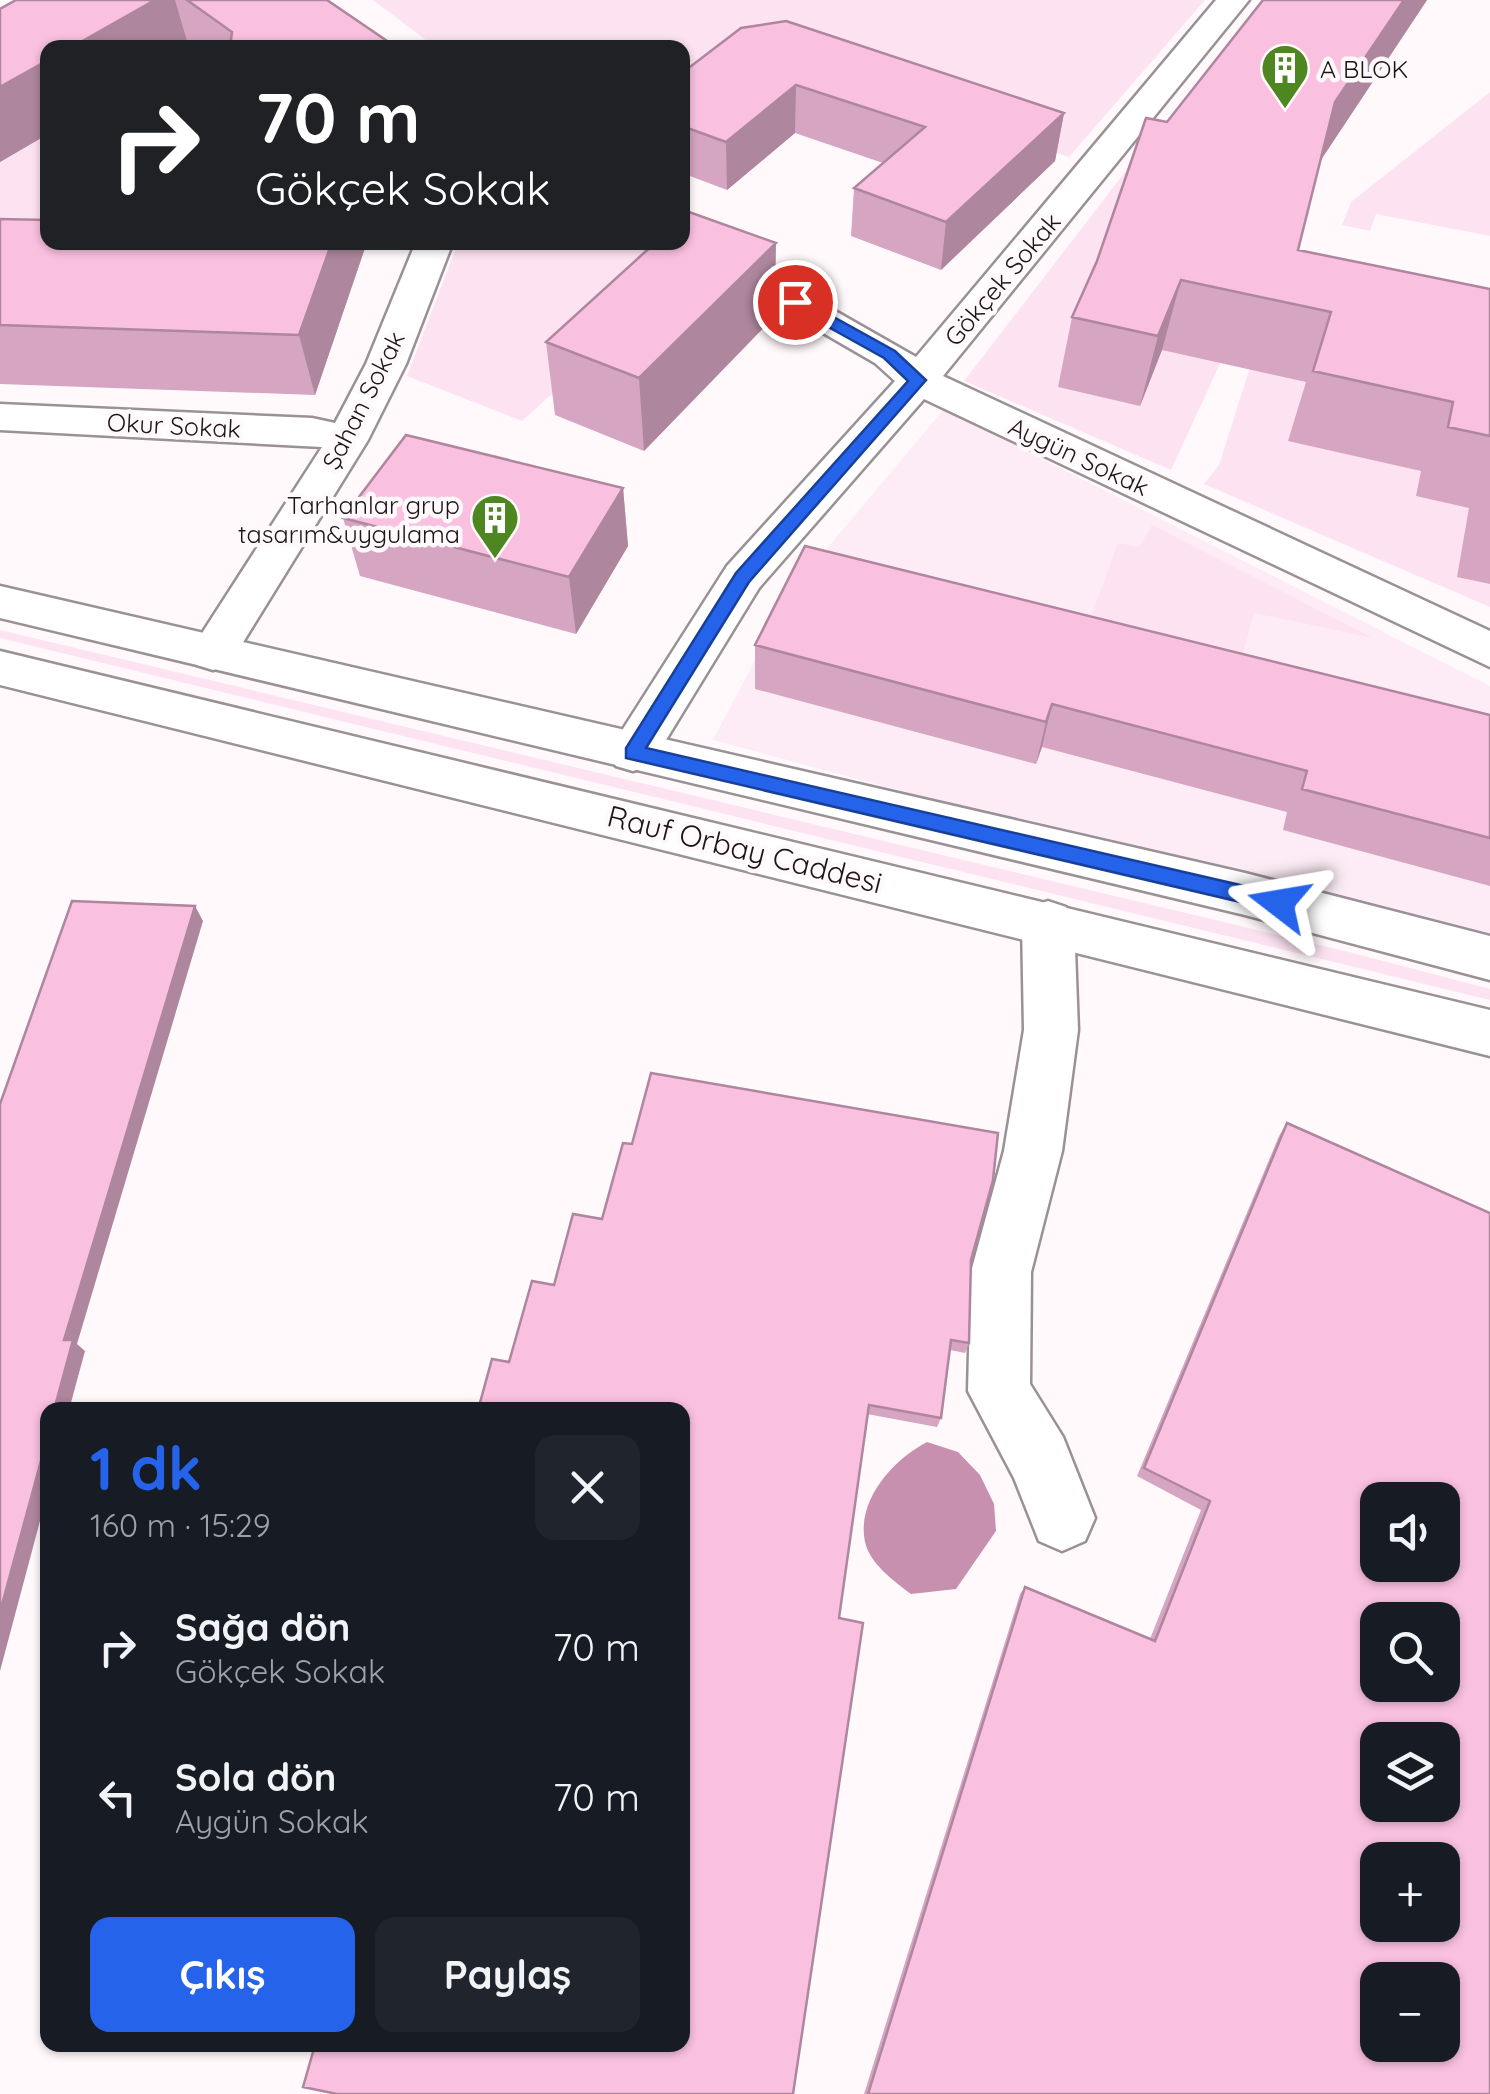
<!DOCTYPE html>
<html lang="tr">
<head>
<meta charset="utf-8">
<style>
  body { margin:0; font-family:Quicksand,sans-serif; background:#20242c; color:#f1f3f6; height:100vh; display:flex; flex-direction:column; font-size:38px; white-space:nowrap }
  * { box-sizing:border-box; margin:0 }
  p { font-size:32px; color:#9ea1a6 }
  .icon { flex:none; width:55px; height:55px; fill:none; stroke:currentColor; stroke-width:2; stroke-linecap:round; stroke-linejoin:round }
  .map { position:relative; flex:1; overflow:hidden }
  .sheet { position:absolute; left:40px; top:1402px; width:650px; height:650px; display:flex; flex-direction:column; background:#171b24; border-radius:20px; box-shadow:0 2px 8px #0004 }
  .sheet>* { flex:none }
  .hud { position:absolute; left:40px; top:40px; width:650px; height:210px; border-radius:20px; box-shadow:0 2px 8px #0004; background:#202124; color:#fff; overflow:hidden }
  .tools { position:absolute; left:1360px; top:1482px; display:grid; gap:20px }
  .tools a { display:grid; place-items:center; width:100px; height:100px; border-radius:20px; background:#171b24; box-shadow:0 2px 8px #0004; font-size:50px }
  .pin { position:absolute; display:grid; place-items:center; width:85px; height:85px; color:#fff; margin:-42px; border:5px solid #fff; border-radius:50%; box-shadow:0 2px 10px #0007 }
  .me { position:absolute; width:110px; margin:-55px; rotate:284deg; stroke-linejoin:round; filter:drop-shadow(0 0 8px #0008) }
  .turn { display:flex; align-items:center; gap:35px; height:210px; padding:0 50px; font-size:45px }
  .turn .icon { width:130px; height:130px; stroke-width:2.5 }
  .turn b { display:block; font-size:70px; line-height:85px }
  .round { display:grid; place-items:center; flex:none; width:105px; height:105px; border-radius:20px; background:#20242c }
  .overview { display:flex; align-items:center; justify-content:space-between; height:170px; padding:0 50px }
  h1 { font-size:60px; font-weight:700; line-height:75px; color:#2563eb }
  .action { display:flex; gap:20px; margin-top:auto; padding:20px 50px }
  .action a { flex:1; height:115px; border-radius:20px; background:#2563eb; color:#fff; font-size:40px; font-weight:700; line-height:115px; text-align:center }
  .action a+a { background:#20242c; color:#f1f3f6 }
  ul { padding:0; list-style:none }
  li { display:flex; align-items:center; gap:30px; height:150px; padding:0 50px }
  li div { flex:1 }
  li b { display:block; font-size:38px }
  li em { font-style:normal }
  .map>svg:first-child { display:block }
</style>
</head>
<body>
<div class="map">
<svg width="1490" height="2094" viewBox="0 0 1490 2094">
  <rect width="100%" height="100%" fill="#fff9fc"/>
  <path fill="#fdecf5" d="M 944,409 L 1490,686 L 1490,950 L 713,740 L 792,590 Z"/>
  <path fill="#fde3f1" d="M 373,0 L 1205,0 L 1069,157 L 754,47 L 683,98 L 682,48 L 435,47 Z
    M 1490,92 L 1490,236 L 1376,214 L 1370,231 L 1342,225 L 1351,202 Z
    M 47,121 L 47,203 L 12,271 L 0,271 L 0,162 Z
    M 1132,163 L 1307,212 L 1295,270 L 1243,314 L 1171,470 L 964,381 Z
    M 458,243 L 640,243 L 685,266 L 678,280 L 522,421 L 407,376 Z
    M 1490,299 L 1490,607 L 1204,484 L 1219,465 L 1266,317 Z
    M 1152,525 L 1373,638 L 1254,613 L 1238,671 L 1085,633 L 1118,543 L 1139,547 Z
    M 0,630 L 1349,952 L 1490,989 L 1490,1000 L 0,638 Z"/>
  <path fill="#c690ae" d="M 927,1442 L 958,1452 L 980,1475 L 994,1504 L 996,1531 L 956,1589 L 911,1594 C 894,1581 870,1564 865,1542 C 856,1500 894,1459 927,1442 Z"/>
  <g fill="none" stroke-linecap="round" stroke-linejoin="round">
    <g stroke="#9a9196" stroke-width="5">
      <path id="minor" d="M 1216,0 L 1249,0 L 943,376 L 1490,631 L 1490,667 L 924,399 L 759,588 L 650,766 L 633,771 L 616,766 L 609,753 L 616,740 L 727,566 L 895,381 L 875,363 L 666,242 L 682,242 L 682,228 L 695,231 L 916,357 Z
        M 416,242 L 453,242 L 406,364 L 368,440 L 229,665 L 213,670 L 197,665 L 190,653 L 197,641 L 322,447 L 0,430 L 0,404 L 312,418 L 335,423 L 366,364 Z
        M 1048,901 L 1066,907 L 1074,922 L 1078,1030 L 1062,1151 L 1031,1272 L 1030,1384 L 1063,1437 L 1095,1518 L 1085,1541 L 1062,1551 L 1039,1541 L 1014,1478 L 968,1391 L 971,1272 L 1004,1151 L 1024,1030 L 1022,922 L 1030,907 Z"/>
    </g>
    <g stroke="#9a9196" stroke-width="5">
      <path id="major" d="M 0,586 L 1245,873 L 1490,936 L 1490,980 L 1245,915 L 0,618 Z
        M 0,651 L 1490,1010 L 1490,1056 L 0,685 Z"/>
    </g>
    <use href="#minor" fill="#fff" fill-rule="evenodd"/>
    <use href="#major" fill="#fff" fill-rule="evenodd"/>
  </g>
  <path fill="#d6a5c1" d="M 16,0 L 327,0 L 390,43 L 391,48 L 48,48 L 48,134 L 0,162 L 0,9 Z
    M 1263,0 L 1427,0 L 1320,161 L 1298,250 L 1490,289 L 1490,584 L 1457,577 L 1469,508 L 1416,496 L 1421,471 L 1288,441 L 1306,382 L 1162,350 L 1140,406 L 1058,387 L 1072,317 L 1167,122 Z
    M 682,73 L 1064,113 L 1055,161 L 941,270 L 851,236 L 854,188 L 883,163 L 795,133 L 727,190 L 682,173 Z
    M 0,219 L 367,242 L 315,395 L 0,384 Z
    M 775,316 L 644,451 L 555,415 L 546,342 Z
    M 623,488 L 628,546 L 576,634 L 360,576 L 343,518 Z
    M 755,645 L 1490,715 L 1490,886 L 1283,830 L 1287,812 L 1042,747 L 1036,764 L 755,689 Z
    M 1287,1123 L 1490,2094 L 864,2094 L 1020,1594 L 1025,1587 L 1150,1639 L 1201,1510 L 1137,1476 L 1279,1136 Z
    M 602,1219 L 971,1260 L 969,1343 L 965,1353 L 950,1350 L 941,1418 L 937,1427 L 867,1414 L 839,1618 L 845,1753 L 509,1362 L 554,1285 Z"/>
  <path fill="#ae869d" d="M 155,0 L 175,0 L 189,48 L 70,48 Z
    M 1404,0 L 1427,0 L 1313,172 L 1335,102 Z
    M 48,60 L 48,134 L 0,162 L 0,87 Z
    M 796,85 L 795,133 L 727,190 L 726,142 Z
    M 1064,113 L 1055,161 L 941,270 L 946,222 Z
    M 332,242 L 367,242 L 315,395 L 299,335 Z
    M 776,243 L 775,316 L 644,451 L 639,378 Z
    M 1181,280 L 1162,350 L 1140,406 L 1158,336 Z
    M 623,488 L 628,546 L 576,634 L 569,577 Z
    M 1052,704 L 1042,747 L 1036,764 L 1046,722 Z
    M 195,906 L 203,921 L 77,1344 L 85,1351 L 69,1410 L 54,1410 L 64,1340 Z
    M 48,1435 L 48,1491 L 0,1671 L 0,1612 Z"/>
  <path fill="#f9c0e0" stroke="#ae869d" stroke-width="2.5" fill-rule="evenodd" d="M 16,0 L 155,0 L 70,48 L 48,48 L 48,60 L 0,87 L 0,9 Z
    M 187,0 L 327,0 L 390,43 L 390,48 L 230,48 L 232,32 Z
    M 1263,0 L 1404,0 L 1335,102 L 1298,250 L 1490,289 L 1490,436 L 1448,427 L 1453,402 L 1313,371 L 1331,312 L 1181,280 L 1158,336 L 1072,317 L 1097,261 L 1146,118 L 1167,122 Z
    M 786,21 L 1064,113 L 946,222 L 854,188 L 925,127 L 796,85 L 726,142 L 682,126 L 682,73 L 741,28 Z
    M 689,212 L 776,243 L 639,378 L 546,342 L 656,242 L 682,242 L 682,219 Z
    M 0,219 L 48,220 L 48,242 L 332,242 L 299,335 L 0,325 Z
    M 406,435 L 623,488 L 569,577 L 343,518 Z
    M 805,546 L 1490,715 L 1490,838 L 1302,789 L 1307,771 L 1052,704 L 1046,722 L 755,645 Z
    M 72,901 L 195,906 L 64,1340 L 73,1340 L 54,1410 L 48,1410 L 48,1435 L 0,1612 L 0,1104 Z
    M 651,1073 L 998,1133 L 993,1180 L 971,1260 L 969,1343 L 951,1340 L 941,1418 L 869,1405 L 839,1618 L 863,1623 L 793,2094 L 337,2094 L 303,2087 L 315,2045 L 682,2045 L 682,1410 L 478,1410 L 492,1359 L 509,1362 L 532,1281 L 554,1285 L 573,1214 L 602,1219 L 623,1143 L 632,1144 Z
    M 1287,1123 L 1490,1213 L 1490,2094 L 868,2094 L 1025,1587 L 1155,1641 L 1210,1501 L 1144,1468 ZM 1378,1500 L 1442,1500 L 1442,1565 L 1378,1565 ZM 1378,1620 L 1442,1620 L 1442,1685 L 1378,1685 ZM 1378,1740 L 1442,1740 L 1442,1805 L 1378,1805 ZM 1378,1860 L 1442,1860 L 1442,1925 L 1378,1925 ZM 1378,1980 L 1442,1980 L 1442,2045 L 1378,2045 Z"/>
  <path fill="#2563eb" stroke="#184099" stroke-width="2.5" d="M 789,299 L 801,299 L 895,351 L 926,380 L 749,582 L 646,748 L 1279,894 L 1290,903 L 1287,909 L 1279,911 L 626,758 L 626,748 L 736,573 L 908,381 L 884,358 L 789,305 Z"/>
  <defs>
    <g id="building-pin" transform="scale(2.5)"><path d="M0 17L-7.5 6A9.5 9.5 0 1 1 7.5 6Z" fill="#4e8722" stroke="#fff9fc"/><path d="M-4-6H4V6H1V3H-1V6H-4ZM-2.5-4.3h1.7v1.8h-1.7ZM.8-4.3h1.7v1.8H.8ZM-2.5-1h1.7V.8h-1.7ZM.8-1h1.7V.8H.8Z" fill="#fff"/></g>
  </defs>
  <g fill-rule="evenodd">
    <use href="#building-pin" x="1285" y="68"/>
    <use href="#building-pin" x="495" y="518"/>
  </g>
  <g text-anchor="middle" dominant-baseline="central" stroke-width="9" stroke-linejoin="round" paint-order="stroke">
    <g font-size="25" fill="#1a1718" stroke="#fff9fc" text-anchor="start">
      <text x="1320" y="68">A BLOK</text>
      <text x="460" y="504" text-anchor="end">Tarhanlar grup<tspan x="460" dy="29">tasarım&amp;uygulama</tspan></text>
    </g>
    <g font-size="25" fill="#1a1718" stroke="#fff9fc">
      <text transform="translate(1002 279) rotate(-50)">Gökçek Sokak</text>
      <text transform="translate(363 400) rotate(-63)">Şahan Sokak</text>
      <text transform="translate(174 425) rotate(3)">Okur Sokak</text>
      <text transform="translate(1079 456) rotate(25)">Aygün Sokak</text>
    </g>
    <g font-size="30" fill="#1a1718" stroke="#fff9fc">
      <text transform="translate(745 849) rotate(14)">Rauf Orbay Caddesi</text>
    </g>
  </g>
</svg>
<div class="tools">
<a><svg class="icon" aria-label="sound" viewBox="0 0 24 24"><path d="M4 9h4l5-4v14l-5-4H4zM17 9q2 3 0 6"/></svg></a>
<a><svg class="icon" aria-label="search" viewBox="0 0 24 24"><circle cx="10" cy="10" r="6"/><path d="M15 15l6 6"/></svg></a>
<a><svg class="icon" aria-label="layers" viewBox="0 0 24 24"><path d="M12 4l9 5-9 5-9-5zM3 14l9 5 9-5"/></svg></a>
<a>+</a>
<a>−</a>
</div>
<div class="pin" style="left:795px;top:302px;background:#d93025"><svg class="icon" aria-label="arrive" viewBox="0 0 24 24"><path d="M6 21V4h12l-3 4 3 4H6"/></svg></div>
<svg class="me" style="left:1279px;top:903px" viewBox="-20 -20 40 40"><path d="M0-17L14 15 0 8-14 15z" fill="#2563eb" stroke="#fff" stroke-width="4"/></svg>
<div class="hud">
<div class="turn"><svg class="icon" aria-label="right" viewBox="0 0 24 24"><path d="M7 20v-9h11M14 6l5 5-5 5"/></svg><div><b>70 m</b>Gökçek Sokak</div></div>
</div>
<section class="sheet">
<div class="overview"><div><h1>1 dk</h1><p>160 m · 15:29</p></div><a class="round"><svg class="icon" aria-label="close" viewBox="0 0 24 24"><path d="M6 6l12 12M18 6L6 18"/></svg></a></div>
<ul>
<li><svg class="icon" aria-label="right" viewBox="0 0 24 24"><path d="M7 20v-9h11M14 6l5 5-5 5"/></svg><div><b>Sağa dön</b><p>Gökçek Sokak</p></div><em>70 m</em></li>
<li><svg class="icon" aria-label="left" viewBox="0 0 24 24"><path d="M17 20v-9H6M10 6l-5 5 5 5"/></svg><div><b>Sola dön</b><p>Aygün Sokak</p></div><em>70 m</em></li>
</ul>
<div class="action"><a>Çıkış</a><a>Paylaş</a></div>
</section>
</div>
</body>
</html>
